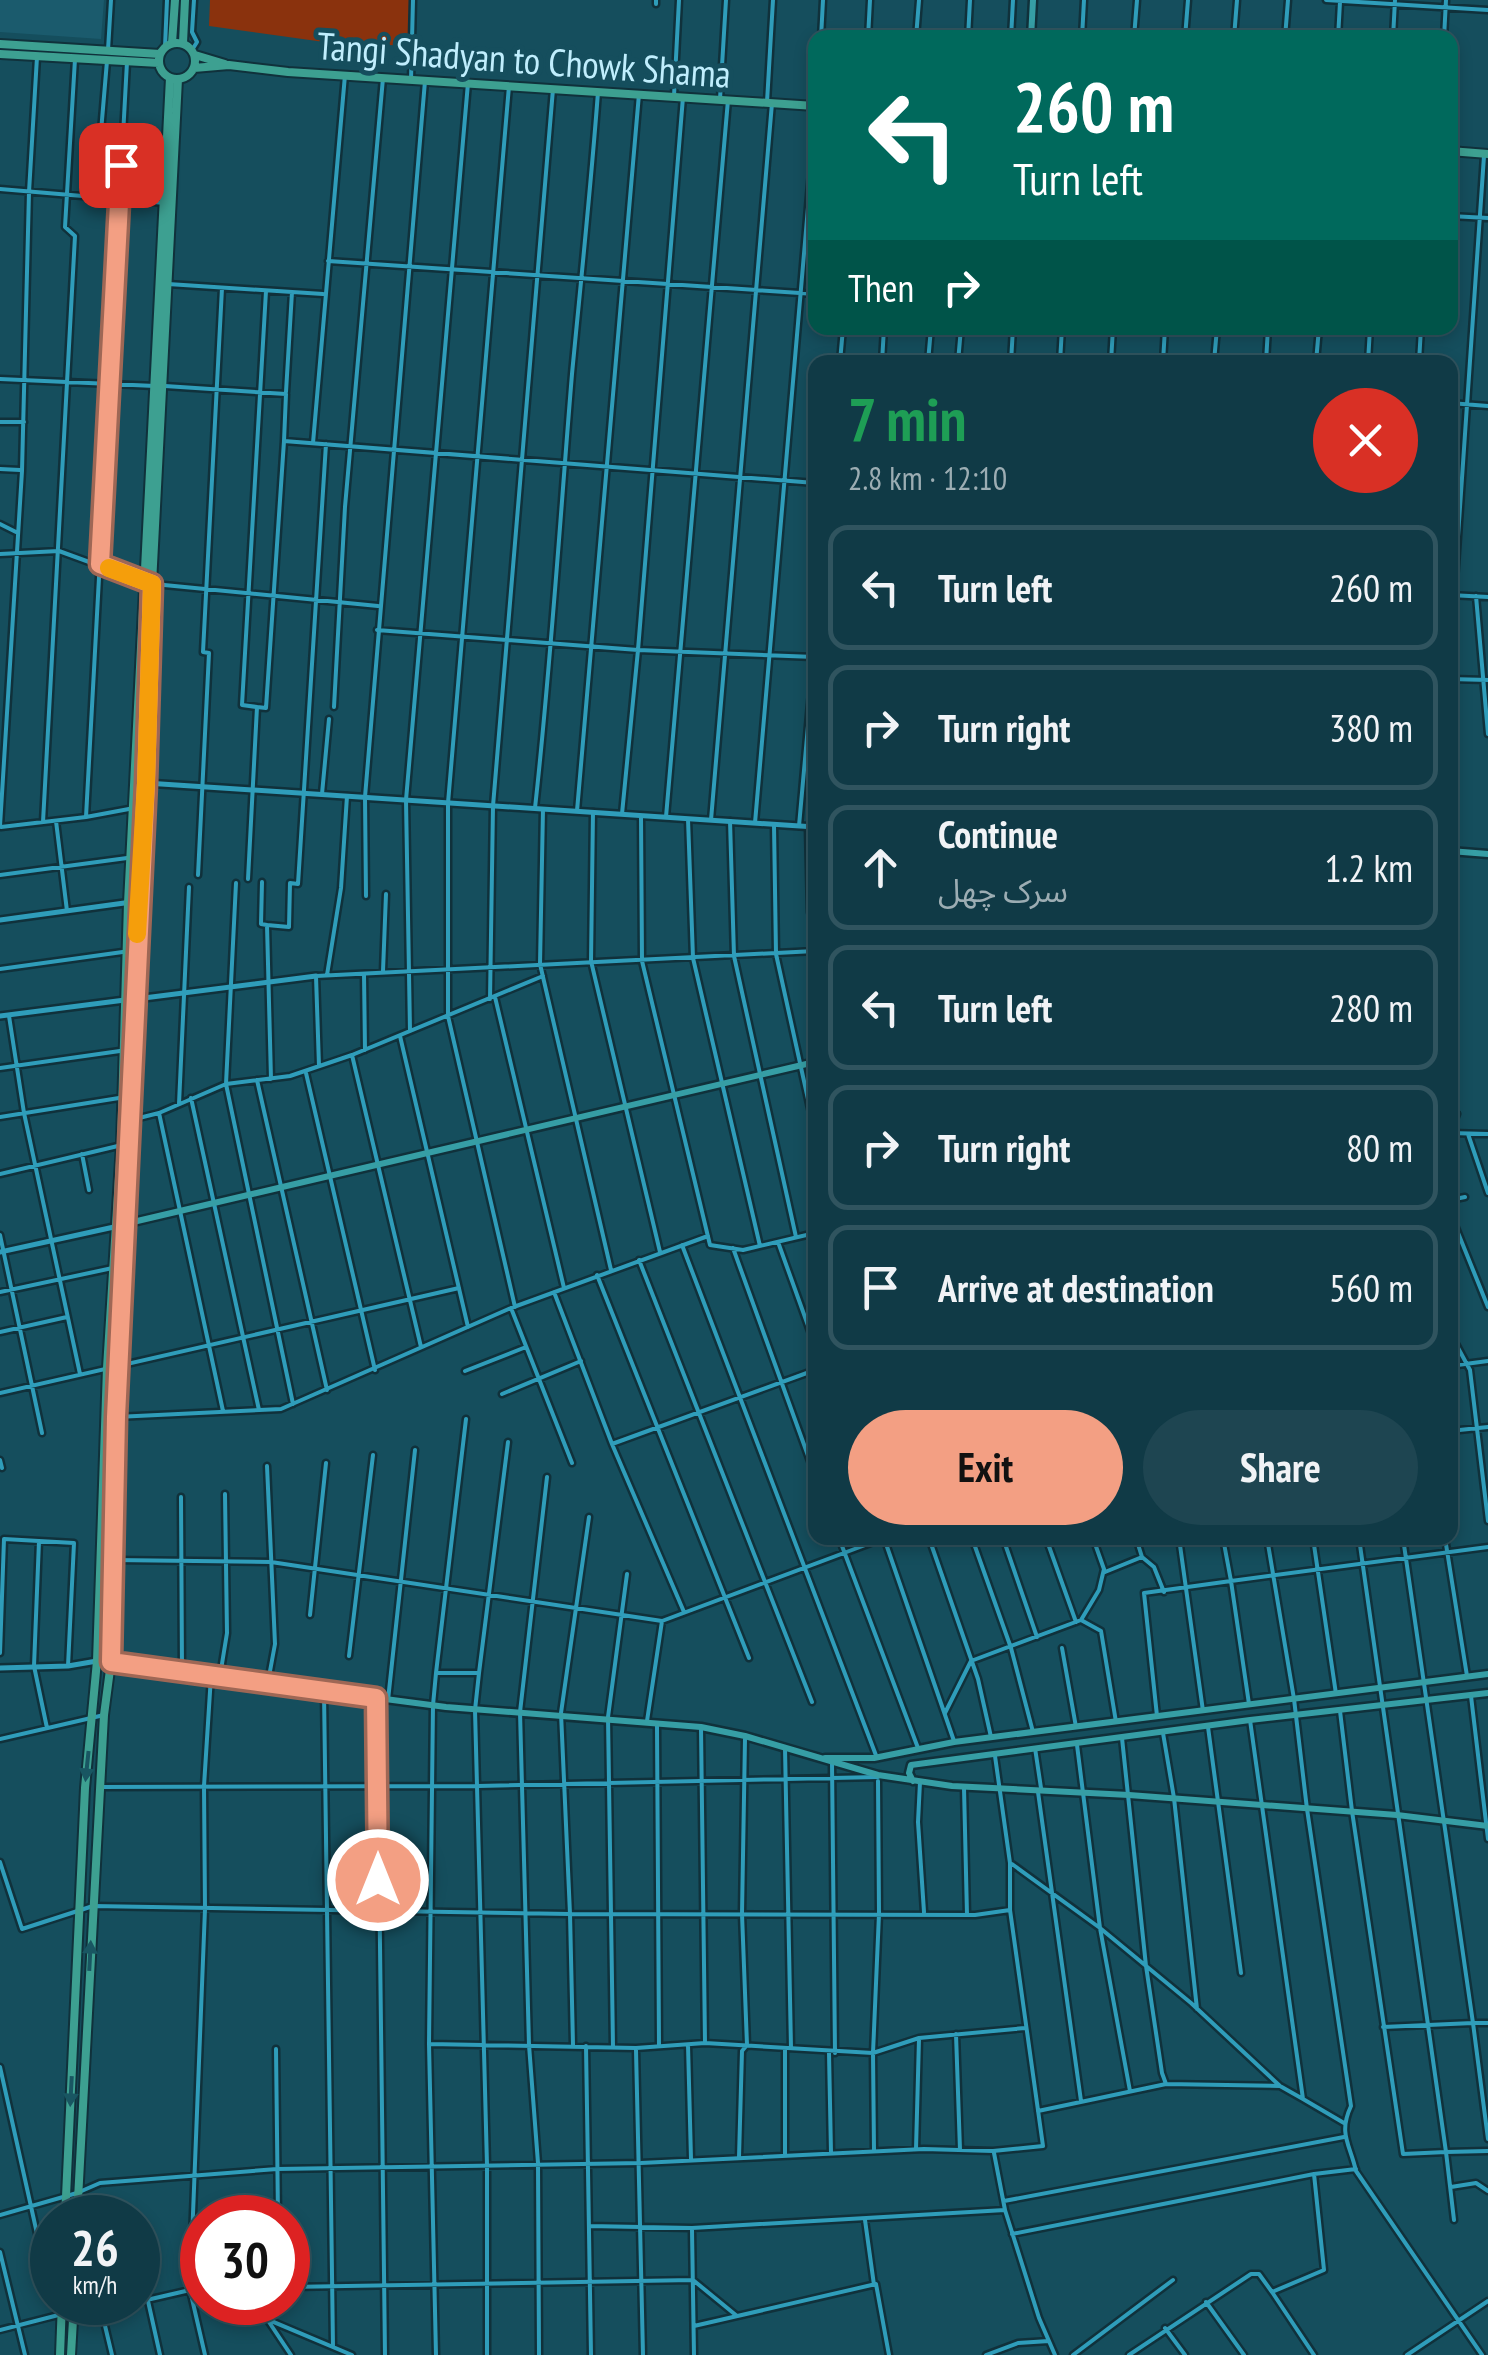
<!DOCTYPE html>
<html lang="en">
<head>
<meta charset="utf-8">
<style>
  body { margin:0; font-family:"PT Sans Narrow","Noto Sans Arabic",sans-serif; background:#1e4551; color:#f1f3f6; height:100vh; display:flex; flex-direction:column; font-size:38px; white-space:nowrap }
  * { box-sizing:border-box; margin:0 }
  p { font-size:32px; color:#9cadb3 }
  .icon { flex:none; width:55px; height:55px; fill:none; stroke:currentColor; stroke-width:2; stroke-linecap:round; stroke-linejoin:round }
  .map { position:relative; flex:1; overflow:hidden }
  .drawer { position:absolute; left:808px; top:355px; width:650px; height:1190px; display:flex; flex-direction:column; background:#103a46; border-radius:20px; box-shadow:0 5px 15px #0003,0 0 0 2px #30545f }
  .drawer>* { flex:none }
  .top-card { position:absolute; left:808px; top:30px; width:650px; height:305px; border-radius:20px; box-shadow:0 5px 15px #0003,0 0 0 2px #30545f; background:#00695c; color:#fff; overflow:hidden }
  .speed { position:absolute; left:30px; top:2195px; display:flex; gap:20px; font-size:50px; font-weight:700; text-align:center }
  .speed>* { display:grid; place-content:center; width:130px; height:130px; border-radius:50%; background:#103a46; box-shadow:0 5px 15px #0003,0 0 0 2px #30545f; line-height:1 }
  .speed small { font-size:25px; font-weight:400 }
  .speed .limit { border:15px solid #d22; background:#fff; color:#111 }
  .pin { position:absolute; display:grid; place-items:center; width:85px; height:85px; color:#fff; margin:-42px; border-radius:20px; box-shadow:0 5px 15px #0006 }
  .me { position:absolute; width:110px; margin:-55px; rotate:0deg; stroke-linejoin:round; filter:drop-shadow(0 0 8px #0008) }
  .turn { display:flex; align-items:center; gap:35px; height:210px; padding:0 40px; font-size:45px }
  .turn .icon { width:130px; height:130px; stroke-width:2.5 }
  .turn b { display:block; font-size:70px; line-height:85px }
  .then { display:flex; align-items:center; height:95px; padding:0 40px; background:#0003; gap:20px; font-size:38px }
  .round { display:grid; place-items:center; flex:none; width:105px; height:105px; border-radius:52px; background:#1e4551 }
  .overview { display:flex; align-items:center; justify-content:space-between; height:170px; padding:0 40px }
  h1 { font-size:60px; font-weight:700; line-height:75px; color:#1e9e55 }
  .primary-button { display:flex; gap:20px; margin-top:auto; padding:20px 40px }
  .primary-button a { flex:1; height:115px; border-radius:60px; background:#f39f83; color:#111; font-size:40px; font-weight:700; line-height:115px; text-align:center }
  .primary-button a+a { background:#1e4551; color:#f1f3f6 }
  ul { padding:0; list-style:none }
  li { display:flex; align-items:center; gap:30px; height:125px; margin:0 20px 15px; padding:0 20px; border:5px solid #30545f; border-radius:20px }
  li div { flex:1 }
  li b { display:block; font-size:38px }
  li em { font-style:normal }
  .map>svg:first-child { display:block }
</style>
</head>
<body>
<div class="map">
<svg width="1488" height="2355" viewBox="0 0 1488 2355">
  <rect width="100%" height="100%" fill="#154e5d"/>
  <path fill="#1b5b6d" d="M 0,0 L 104,0 L 101,39 L 0,32 Z"/>
  <path fill="#8a320d" d="M 210,0 L 410,0 L 410,46 L 324,42 L 209,26 Z"/>
  <g fill="none" stroke-linecap="round" stroke-linejoin="round">
    <g stroke="#10313b" stroke-width="9">
      <path id="minor" d="M 1326,0 L 1488,10
        M 656,4 L 656,0
        M 821,38 L 823,0
        M 868,38 L 870,0
        M 916,38 L 919,0
        M 968,38 L 970,0
        M 1011,38 L 1013,0
        M 1082,38 L 1084,0
        M 1134,38 L 1137,0
        M 1185,38 L 1188,0
        M 1234,38 L 1237,0
        M 1285,38 L 1288,0
        M 1338,38 L 1340,2
        M 1393,38 L 1395,0
        M 1444,38 L 1446,0
        M 165,47 L 167,0
        M 108,50 L 111,0
        M 192,50 L 197,42 L 192,32 L 194,0
        M 411,80 L 413,0
        M 509,86 L 448,803 L 448,1016 L 515,1307
        M 674,96 L 679,0
        M 720,99 L 726,0
        M 767,102 L 773,0
        M 98,167 L 107,61
        M 0,189 L 165,203
        M 1450,216 L 1488,218
        M 328,261 L 815,294
        M 168,284 L 323,294
        M 840,362 L 843,328
        M 882,362 L 884,328
        M 928,362 L 931,328
        M 958,362 L 961,328
        M 1011,362 L 1013,328
        M 1060,362 L 1062,328
        M 1111,362 L 1113,328
        M 1163,362 L 1165,328
        M 1214,362 L 1217,328
        M 1266,362 L 1268,328
        M 1316,362 L 1319,328
        M 1368,362 L 1370,328
        M 1419,362 L 1421,328
        M 0,379 L 155,386
        M 165,386 L 286,394 L 284,441 L 815,483
        M 286,392 L 292,292
        M 1450,403 L 1488,406
        M 0,422 L 24,422
        M 313,443 L 345,75
        M 0,469 L 20,470
        M 0,524 L 16,532
        M 0,554 L 59,551 L 144,582
        M 154,584 L 378,606
        M 1450,595 L 1488,597
        M 1454,595 L 1484,156
        M 1476,596 L 1488,734
        M 377,630 L 638,650 L 815,657
        M 1450,679 L 1488,680
        M 257,707 L 242,705 L 266,291
        M 334,707 L 345,507 L 383,78
        M 322,794 L 329,719
        M 535,808 C 551,664 560,519 572,374 C 581,280 591,186 598,92
        M 543,809 L 540,964 L 611,1270
        M 577,811 L 639,94
        M 1450,811 L 1453,851
        M 593,812 L 591,961 L 660,1252
        M 622,814 L 638,650 L 683,97
        M 641,816 L 642,961 L 710,1245 L 743,1250 L 815,1233
        M 86,817 L 127,62
        M 666,817 L 728,100
        M 688,819 L 693,958 L 760,1246
        M 711,820 L 772,103
        M 56,821 L 67,911
        M 730,821 L 734,956 L 796,1237
        M 43,822 L 75,236 L 65,227 L 75,59
        M 755,823 L 815,126
        M 774,825 L 776,954 L 815,1131
        M 0,826 L 22,471 L 29,192 L 37,57
        M 799,826 L 815,648
        M 1,827 L 86,817 L 145,806
        M 808,827 L 810,912 L 815,933
        M 0,875 L 142,856
        M 198,875 L 209,653 L 203,652 L 222,288
        M 248,879 L 257,707 L 266,708 L 284,441
        M 262,882 L 261,924 L 267,925
        M 236,883 L 226,1084 L 293,1404
        M 366,896 L 365,797 L 425,81
        M 0,969 L 137,950
        M 383,971 L 386,894
        M 364,974 L 365,1050
        M 327,975 L 341,888 L 347,796
        M 495,997 L 564,1288
        M 490,999 L 493,806 L 553,89
        M 9,1016 L 24,1113 L 80,1374
        M 410,1031 L 406,800 L 468,83
        M 400,1036 L 468,1327
        M 352,1055 L 421,1347
        M 319,1066 L 316,976 L 815,951
        M 0,1068 L 134,1049
        M 306,1073 L 375,1370
        M 271,1079 L 267,925 L 289,927 L 290,883 L 298,884 L 326,444
        M 257,1080 L 327,1390
        M 191,1098 L 259,1410
        M 179,1104 L 189,887
        M 1450,1111 L 1457,1114 L 1450,1133
        M 159,1113 L 223,1411
        M 0,1117 L 119,1098
        M 131,1120 L 159,1113 L 226,1084 L 290,1076 L 352,1055 L 543,976
        M 1450,1133 L 1488,1134
        M 1468,1134 L 1488,1193
        M 82,1154 L 89,1190
        M 0,1174 L 122,1145
        M 1450,1200 L 1465,1197
        M 1450,1213 L 1488,1307
        M 0,1235 L 42,1433
        M 778,1242 L 815,1345
        M 682,1245 L 877,1758
        M 733,1248 L 815,1475
        M 639,1260 L 812,1702
        M 597,1275 L 749,1658
        M 0,1292 L 122,1266
        M 554,1292 L 612,1444 L 684,1612
        M 511,1308 L 572,1463
        M 0,1332 L 67,1317
        M 1450,1333 L 1470,1370 L 1488,1521
        M 1450,1366 L 1488,1361
        M 465,1371 L 526,1347
        M 0,1393 L 459,1288
        M 502,1394 L 581,1361
        M 116,1417 L 281,1409 L 511,1308 L 708,1236
        M 1450,1431 L 1488,1427
        M 612,1444 L 815,1370
        M 0,1460 L 2,1468
        M 267,1466 L 275,1644 L 268,1682
        M 181,1497 L 182,1671
        M 839,1538 L 918,1748
        M 884,1538 L 954,1741
        M 929,1538 L 978,1679 L 991,1737
        M 972,1538 L 1011,1648 L 1033,1732
        M 1003,1538 L 1037,1637
        M 1046,1538 L 1076,1622
        M 1093,1538 L 1105,1572 L 1142,1557 L 1154,1567 L 1164,1592
        M 1136,1538 L 1142,1557
        M 1179,1538 L 1203,1711
        M 1223,1538 L 1231,1581 L 1488,1547
        M 1267,1538 L 1294,1699 L 1307,1809 L 1351,2106 C 1338,2134 1350,2144 1356,2171 L 1482,2355
        M 1313,1538 L 1336,1694
        M 1359,1538 L 1446,2152 L 1488,2151
        M 1445,1538 L 1467,1676
        M 39,1541 L 34,1666 L 47,1728
        M 114,1560 L 271,1562 L 662,1621 L 884,1538
        M 310,1615 L 326,1463
        M 1081,1620 L 1101,1631 L 1116,1722
        M 1062,1648 L 1076,1727
        M 0,1653 L 4,1539 L 74,1543 L 68,1666
        M 349,1656 L 373,1455
        M 436,1673 L 466,1419
        M 479,1673 L 508,1442
        M 220,1676 L 227,1633 L 225,1494
        M 324,1692 L 333,2347
        M 1471,1696 L 1488,1839
        M 377,1700 L 385,2355
        M 388,1700 L 415,1450
        M 1340,1711 L 1352,1811 L 1403,2154 L 1446,2152 L 1454,2220
        M 945,1713 L 971,1661 L 1081,1620 L 1099,1590 L 1104,1569
        M 1157,1716 L 1144,1593 L 1231,1581 L 1249,1704
        M 1250,1720 L 1303,2099 L 1344,2123
        M 647,1721 L 662,1621
        M 657,1726 L 659,2046
        M 1208,1727 L 1241,1973
        M 701,1728 L 705,2043
        M 1163,1733 L 1174,1798 L 1197,2009
        M 0,1739 L 104,1715
        M 1077,1745 L 1100,1928 L 1130,2091
        M 785,1748 L 791,2048
        M 1035,1748 L 1041,1788
        M 832,1763 L 835,2053
        M 920,1782 L 918,1822 L 924,1912
        M 100,1787 L 478,1786 L 878,1777
        M 964,1788 L 967,1915
        M 1038,1792 L 1081,2101
        M 0,1862 L 22,1929 L 93,1906 L 570,1914 L 561,1713 L 589,1517
        M 1012,1864 L 1100,1928 L 1191,2003 L 1280,2086 L 1303,2099
        M 1488,2023 L 1473,2023 L 1488,2139
        M 1383,2027 L 1473,2023 L 1403,1538
        M 956,2034 L 960,2150
        M 429,2044 L 636,2048 L 705,2043 L 873,2053 L 919,2038 L 1025,2028
        M 573,2045 L 570,1914 L 975,1915 L 1010,1910 L 1010,1863 L 995,1756
        M 688,2045 L 691,2159
        M 586,2046 L 591,2355
        M 613,2047 L 608,1717 L 627,1574
        M 276,2049 L 278,2218
        M 636,2050 L 643,2355
        M 829,2053 L 831,2153
        M 0,2067 L 52,2301
        M 1166,2084 L 1280,2086
        M 1038,2111 L 1166,2084 L 1162,2073 L 1146,1966 L 1122,1738
        M 916,2149 L 919,2039
        M 874,2151 L 873,2053 L 879,1914 L 878,1781
        M 785,2156 L 785,2048
        M 739,2157 L 742,2051 L 747,2045 L 742,1914 L 745,1739
        M 1451,2187 L 1476,2183 L 1488,2191
        M 1004,2201 L 1344,2137
        M 1005,2210 L 1039,2318 L 1055,2355
        M 0,2215 L 77,2193 L 100,2183 L 277,2169 L 641,2163 L 924,2149 L 993,2151 L 1043,2146 L 1010,1910
        M 865,2220 L 874,2285
        M 589,2226 L 692,2228 L 1005,2210 L 994,2153
        M 692,2230 L 694,2355
        M 1012,2234 L 1314,2174
        M 0,2252 L 25,2355
        M 288,2287 L 693,2280 L 737,2316
        M 1272,2292 L 1314,2355
        M 148,2301 L 160,2355
        M 138,2302 L 190,2290 L 202,2294
        M 226,2302 L 352,2355
        M 1206,2302 L 1244,2355
        M 101,2309 L 112,2355
        M 269,2322 L 291,2355
        M 269,2322 L 275,2302
        M 694,2326 L 876,2284 L 889,2355
        M 1165,2328 L 1185,2355
        M 0,2330 L 74,2311 L 133,2302
        M 205,2355 L 190,2290 L 205,1909 L 204,1786 L 211,1676
        M 436,2355 L 429,2044 L 433,1705 L 436,1673 L 479,1673 L 475,1710 L 487,2165 L 487,2355
        M 539,2355 L 538,2163 L 529,2045 L 520,1712 L 547,1477
        M 986,2355 L 1018,2343 L 1049,2341
        M 1073,2355 L 1173,2280
        M 1129,2355 L 1251,2274 L 1259,2274 L 1272,2292 L 1324,2270 L 1314,2174 L 1356,2169
        M 1407,2355 L 1488,2301"/>
    </g>
    <g stroke="#10313b" stroke-width="10">
      <path id="tertiary" d="M 146,783 L 815,827
        M 0,920 L 139,901
        M 136,999 L 316,976
        M 0,1016 L 125,1000
        M 0,1252 L 114,1227
        M 0,1668 L 68,1666 L 97,1661"/>
    </g>
    <g stroke="#10313b" stroke-width="11">
      <path id="secondary" d="M 1031,38 L 1033,0
        M 1450,851 L 1488,854
        M 116,1226 L 815,1062
        M 97,1661 L 446,1707 L 701,1727 L 745,1736 L 878,1775 L 952,1786 L 1129,1795 L 1397,1815 L 1488,1826
        M 825,1758 L 874,1758 L 954,1742 L 1488,1674
        M 913,1781 L 909,1773 L 911,1765 L 1250,1720 L 1488,1693"/>
    </g>
    <g stroke="#10313b" stroke-width="12">
      <path id="primary" d="M159 61a18 18 0 1 1 36 0a18 18 0 1 1-36 0Z
        M 172,43 L 175,0
        M 183,43 L 185,0
        M 0,44 L 160,54
        M 0,54 L 159,63
        M 195,55 L 225,64
        M 194,68 L 229,65 L 288,72 L 815,106
        M 1450,151 L 1488,154
        M 65,2218 L 85,1788 L 97,1661 L 107,1368 L 121,1145 L 128,903 L 170,78
        M 77,2218 L 104,1715 L 111,1662 L 116,1417 L 146,783 L 152,584 L 178,79
        M 60,2355 L 62,2302
        M 71,2355 L 74,2302"/>
    </g>
    <use href="#minor" stroke="#2f9dba" stroke-width="4"/>
    <use href="#tertiary" stroke="#2f9dba" stroke-width="5"/>
    <use href="#secondary" stroke="#369ea5" stroke-width="6"/>
    <use href="#primary" stroke="#3da091" stroke-width="8"/>
  </g>
  <defs><path id="oneway-solid" d="M-6-.8H1V-3.2L6.5 0L1 3.2V.8H-6Z" transform="scale(2.5)"/></defs>
  <g fill="#195662">
    <use href="#oneway-solid" transform="translate(87 1766) rotate(96)"/>
    <use href="#oneway-solid" transform="translate(90 1956) rotate(-87)"/>
    <use href="#oneway-solid" transform="translate(71 2091) rotate(93)"/>
  </g>
  <g fill="none" stroke-linecap="round" stroke-linejoin="round">
    <g stroke="#9e6755" stroke-width="25">
      <path id="route" d="M 121,165 L 100,564 L 152,584 L 146,783 L 116,1417 L 111,1662 L 376,1698 L 378,1880"/>
    </g>
    <use href="#route" stroke="#f39f83" stroke-width="18"/>
    <path stroke="#f59e0b" stroke-width="18" d="M 109,568 L 152,584 L 146,783 L 137,934"/>
  </g>
  <g text-anchor="middle" dominant-baseline="central" stroke-width="10" stroke-linejoin="round" paint-order="stroke">
    <g font-size="38" fill="#c0eefd" stroke="#154e5d">
      <text transform="translate(524 59) rotate(4)">Tangi Shadyan to Chowk Shama</text>
    </g>
  </g>
</svg>
<div class="speed"><div>26<small>km/h</small></div><div class="limit">30</div></div>
<div class="pin" style="left:121px;top:165px;background:#d93025"><svg class="icon" aria-label="arrive" viewBox="0 0 24 24"><path d="M6 21V4h12l-3 4 3 4H6"/></svg></div>
<svg class="me" style="left:378px;top:1880px" viewBox="-20 -20 40 40"><circle r="17" fill="#f39f83" stroke="#fff" stroke-width="3"/><path d="M0-11L8 9 0 5-8 9z" fill="#fff"/></svg>
<div class="top-card">
<div class="turn"><svg class="icon" aria-label="left" viewBox="0 0 24 24"><path d="M17 20v-9H6M10 6l-5 5 5 5"/></svg><div><b>260 m</b>Turn left</div></div>
<div class="then">Then<svg class="icon" aria-label="right" viewBox="0 0 24 24"><path d="M7 20v-9h11M14 6l5 5-5 5"/></svg></div>
</div>
<section class="drawer">
<div class="overview"><div><h1>7 min</h1><p>2.8 km · 12:10</p></div><a class="round" style="background:#d93025;color:#fff"><svg class="icon" aria-label="close" viewBox="0 0 24 24"><path d="M6 6l12 12M18 6L6 18"/></svg></a></div>
<ul>
<li><svg class="icon" aria-label="left" viewBox="0 0 24 24"><path d="M17 20v-9H6M10 6l-5 5 5 5"/></svg><div><b>Turn left</b></div><em>260 m</em></li>
<li><svg class="icon" aria-label="right" viewBox="0 0 24 24"><path d="M7 20v-9h11M14 6l5 5-5 5"/></svg><div><b>Turn right</b></div><em>380 m</em></li>
<li><svg class="icon" aria-label="ahead" viewBox="0 0 24 24"><path d="M12 20V5M6 11l6-6 6 6"/></svg><div><b>Continue</b><p>سرک چهل</p></div><em>1.2 km</em></li>
<li><svg class="icon" aria-label="left" viewBox="0 0 24 24"><path d="M17 20v-9H6M10 6l-5 5 5 5"/></svg><div><b>Turn left</b></div><em>280 m</em></li>
<li><svg class="icon" aria-label="right" viewBox="0 0 24 24"><path d="M7 20v-9h11M14 6l5 5-5 5"/></svg><div><b>Turn right</b></div><em>80 m</em></li>
<li><svg class="icon" aria-label="arrive" viewBox="0 0 24 24"><path d="M6 21V4h12l-3 4 3 4H6"/></svg><div><b>Arrive at destination</b></div><em>560 m</em></li>
</ul>
<div class="primary-button"><a>Exit</a><a>Share</a></div>
</section>
</div>
</body>
</html>
